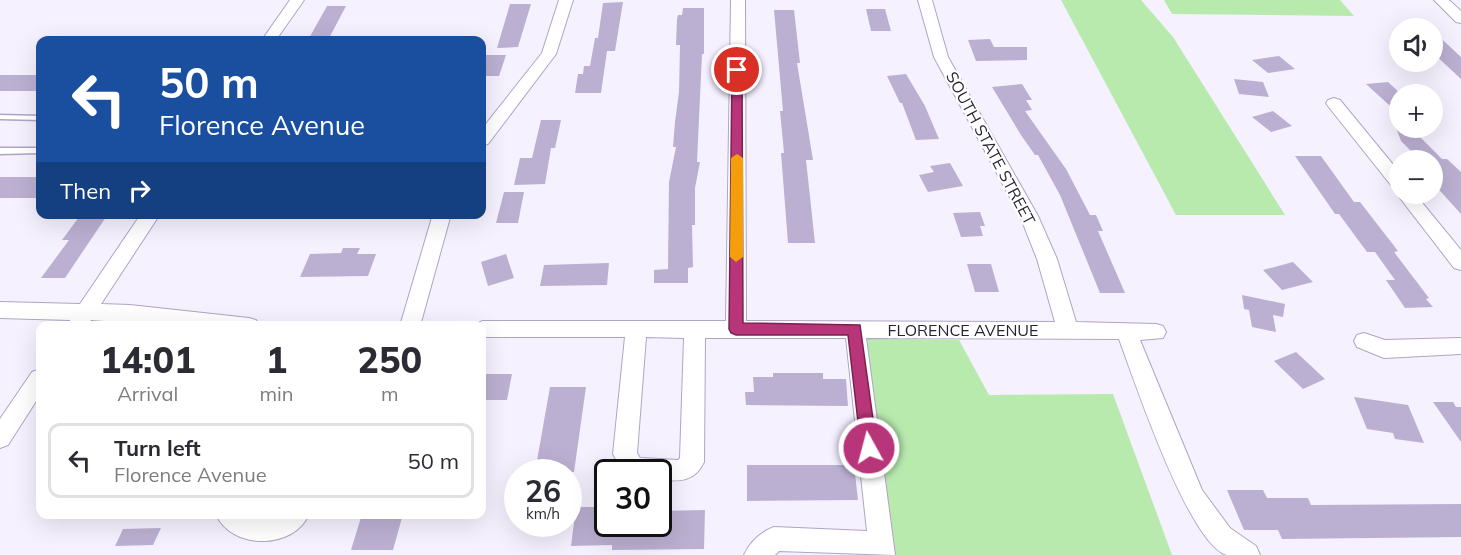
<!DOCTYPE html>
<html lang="en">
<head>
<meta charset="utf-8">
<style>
  body { margin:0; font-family:Mulish,sans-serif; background:#f7f7f7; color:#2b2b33; height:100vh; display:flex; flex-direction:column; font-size:22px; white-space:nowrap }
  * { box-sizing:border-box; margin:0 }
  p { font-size:20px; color:#7c7c81 }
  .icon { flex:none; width:33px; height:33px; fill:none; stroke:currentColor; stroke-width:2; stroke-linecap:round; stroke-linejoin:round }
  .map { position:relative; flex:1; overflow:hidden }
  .panel { position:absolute; left:36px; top:321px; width:450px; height:198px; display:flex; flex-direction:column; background:#fff; border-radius:12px; box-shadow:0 6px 24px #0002 }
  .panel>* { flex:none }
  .top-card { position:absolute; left:36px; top:36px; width:450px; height:183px; border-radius:12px; box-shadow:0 6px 24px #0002; background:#1a4fa0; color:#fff; overflow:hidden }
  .fabs { position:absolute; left:1389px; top:18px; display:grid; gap:12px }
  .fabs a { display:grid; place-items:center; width:54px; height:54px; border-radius:50%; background:#fff; box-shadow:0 6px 24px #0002; font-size:30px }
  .speed { position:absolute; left:504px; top:459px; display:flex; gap:12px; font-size:30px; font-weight:700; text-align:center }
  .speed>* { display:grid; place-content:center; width:78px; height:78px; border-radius:50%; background:#fff; box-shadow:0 6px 24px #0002; line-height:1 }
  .speed small { font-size:15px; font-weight:400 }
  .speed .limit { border:3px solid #111; border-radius:9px; background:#fff; color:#111 }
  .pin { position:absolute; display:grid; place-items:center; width:51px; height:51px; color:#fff; margin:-26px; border:3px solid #fff; border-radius:50%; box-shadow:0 2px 6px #0007 }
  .me { position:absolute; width:66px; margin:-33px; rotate:353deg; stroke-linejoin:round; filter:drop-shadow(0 0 4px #0008) }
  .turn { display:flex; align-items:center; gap:21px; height:126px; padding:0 24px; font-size:27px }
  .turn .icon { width:78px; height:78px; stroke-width:2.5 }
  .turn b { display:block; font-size:42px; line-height:51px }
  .then { display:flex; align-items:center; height:57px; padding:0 24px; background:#0003; gap:12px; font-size:22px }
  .eta { display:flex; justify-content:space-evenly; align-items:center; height:102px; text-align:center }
  .eta b { font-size:36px; font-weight:800; line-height:42px }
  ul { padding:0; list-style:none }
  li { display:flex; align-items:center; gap:18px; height:75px; margin:0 12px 9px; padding:0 12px; border:3px solid #e1e1e2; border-radius:12px }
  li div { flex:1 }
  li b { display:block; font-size:22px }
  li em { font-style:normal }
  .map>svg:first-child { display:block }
</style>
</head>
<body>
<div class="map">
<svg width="1461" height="555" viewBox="0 0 1461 555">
  <rect width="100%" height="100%" fill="#f5f1ff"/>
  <path fill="#b8eaae" d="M 1061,0 L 1141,0 L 1173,37 L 1285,215 L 1176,215 Z
    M 1164,0 L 1340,0 L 1354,16 L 1172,14 Z
    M 867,339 L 959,340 L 989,395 L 1113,394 L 1172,555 L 893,555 Z"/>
  <path fill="#bcb0d2" d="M 623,2 L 615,51 L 607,51 L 601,93 L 575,93 L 578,74 L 583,74 L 584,66 L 590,66 L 595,38 L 598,38 L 603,3 Z
    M 510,4 L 531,4 L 518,47 L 497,48 Z
    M 327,6 L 346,6 L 328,40 L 308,40 Z
    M 683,8 L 704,8 L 704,54 L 702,54 L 697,162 L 700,162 L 695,188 L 695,225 L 692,225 L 693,267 L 688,268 L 688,283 L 654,283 L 654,270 L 668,269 L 669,182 L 676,147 L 673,147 L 675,122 L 679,92 L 680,45 L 676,45 L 677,19 L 678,15 L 682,15 Z
    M 866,9 L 885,9 L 891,31 L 871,31 Z
    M 774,10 L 794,10 L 800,63 L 797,63 L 813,160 L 806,160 L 815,243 L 788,243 L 781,153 L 784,153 L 780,111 L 783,111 Z
    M 1432,30 L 1461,57 L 1461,79 L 1432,52 Z
    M 990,39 L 994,47 L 1027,47 L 1027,60 L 976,61 L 968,40 Z
    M 484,55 L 506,55 L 499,76 L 482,76 Z
    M 1279,56 L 1295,69 L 1268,73 L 1252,60 Z
    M 906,74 L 925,106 L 939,139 L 916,140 L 902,103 L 900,103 L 887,76 Z
    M 0,75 L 40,75 L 40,91 L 0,91 Z
    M 1234,79 L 1263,82 L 1269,97 L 1239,94 Z
    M 1388,82 L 1400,93 L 1400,115 L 1366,84 Z
    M 1022,84 L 1032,100 L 1026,100 L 1032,110 L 1025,111 L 1066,169 L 1090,215 L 1096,215 L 1103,231 L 1098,231 L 1125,293 L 1100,293 L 1060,195 L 1038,155 L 1035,155 L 1021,135 L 992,87 Z
    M 1273,111 L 1292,126 L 1271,132 L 1252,117 Z
    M 541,120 L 561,120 L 555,148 L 551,148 L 545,184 L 514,185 L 520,158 L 532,158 Z
    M 1396,128 L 1411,128 L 1442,159 L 1447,159 L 1461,172 L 1461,214 L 1432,182 L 1432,160 L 1420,160 L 1401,141 Z
    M 1295,156 L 1321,156 L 1354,202 L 1360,202 L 1398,251 L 1394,252 L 1429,298 L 1426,299 L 1433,307 L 1405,308 L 1386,280 L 1395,280 L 1375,252 L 1367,252 L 1339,214 L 1335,214 Z
    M 950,163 L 963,186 L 928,192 L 919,175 L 934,172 L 930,166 Z
    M 0,177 L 40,177 L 40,198 L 0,198 Z
    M 504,192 L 524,192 L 518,223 L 496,223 Z
    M 980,212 L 985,226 L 980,226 L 983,236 L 961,237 L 953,213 Z
    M 79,217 L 106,217 L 65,278 L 41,278 L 69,240 L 62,240 Z
    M 343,248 L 360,248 L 357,254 L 376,254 L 368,276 L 300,277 L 310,254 L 341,253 Z
    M 506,254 L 514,278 L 488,286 L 481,262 Z
    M 1293,262 L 1313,282 L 1282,290 L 1263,270 Z
    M 609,263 L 607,285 L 540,286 L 544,265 Z
    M 967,264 L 991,264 L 999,292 L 975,292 Z
    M 1242,295 L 1285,304 L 1283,317 L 1273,315 L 1276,332 L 1252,327 L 1249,310 L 1244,309 Z
    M 1296,352 L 1325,379 L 1303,389 L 1274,361 Z
    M 773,373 L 823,373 L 823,379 L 846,379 L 848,406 L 746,405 L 745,392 L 754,392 L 753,377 L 773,377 Z
    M 482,374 L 512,374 L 507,400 L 482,400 Z
    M 550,387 L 586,387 L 574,472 L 535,472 Z
    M 1354,397 L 1408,405 L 1424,443 L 1395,439 L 1393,433 L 1367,429 Z
    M 1433,402 L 1453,402 L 1456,407 L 1461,407 L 1461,442 Z
    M 747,465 L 854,465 L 858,500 L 747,501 Z
    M 1227,490 L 1263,490 L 1267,498 L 1308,498 L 1311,505 L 1461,504 L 1461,537 L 1282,539 L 1278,530 L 1244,530 Z
    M 576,507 L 608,507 L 608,524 L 658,524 L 658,511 L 705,510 L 704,549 L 612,550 L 612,545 L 571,546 Z
    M 362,514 L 403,514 L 393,550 L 351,550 Z
    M 161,528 L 153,545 L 115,546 L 123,529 Z"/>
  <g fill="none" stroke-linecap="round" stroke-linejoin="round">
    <g stroke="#b0a4c5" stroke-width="3">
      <path id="service" d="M 0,115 L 40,116 L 40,120 L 0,119 Z
        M 0,148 L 40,148 L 40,153 L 0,154 Z"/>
    </g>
    <g stroke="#b0a4c5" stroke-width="2">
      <path id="minor" d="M 290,0 L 304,0 L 276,40 L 262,40 Z
        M 559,0 L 573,0 L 556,54 L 488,144 L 482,145 L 482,129 L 542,53 Z
        M 731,0 L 745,0 L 746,321 L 1055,322 L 1037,259 L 1020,216 L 934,57 L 918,0 L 932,0 L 948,57 L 1038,216 L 1057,259 L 1076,322 L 1156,324 L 1163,326 L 1166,332 L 1163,338 L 1140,340 L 1202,490 L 1230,528 L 1256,546 L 1260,555 C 1250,555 1237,555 1227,555 C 1189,545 1134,379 1119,339 L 866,338 L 895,555 L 779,551 L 775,555 L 744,555 C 750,542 761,532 774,527 L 867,531 L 846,338 L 705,338 L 704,462 C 694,483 679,481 658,480 L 658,472 L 623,472 L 613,454 L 625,337 L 482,337 L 482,326 L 474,326 L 482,321 L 726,321 ZM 646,337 L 684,338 L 680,458 L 678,460 L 640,458 L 637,453 Z
        M 1434,0 L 1449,0 L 1461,11 L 1461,23 L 1456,22 Z
        M 1334,98 L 1340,100 L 1400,173 L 1400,194 L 1415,194 L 1461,250 L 1461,270 L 1454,268 L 1400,198 L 1397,194 L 1399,191 L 1394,189 L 1328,106 L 1326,103 L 1328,100 Z
        M 141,214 L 160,214 L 101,304 L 130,305 L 249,318 L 256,320 L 259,326 L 171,326 L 91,320 L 88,326 L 71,326 L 70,320 L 0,318 L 0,302 L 80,304 Z
        M 433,214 L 451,214 L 420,326 L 400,326 Z
        M 1364,333 L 1385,340 L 1461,338 L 1461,354 L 1384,358 L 1357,347 L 1354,341 L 1357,335 Z
        M 40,369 L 40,395 L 8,445 L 0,448 L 0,419 L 32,372 Z
        M 216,514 L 246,514 L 259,517 L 309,514 C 294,550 231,550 216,514 Z"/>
    </g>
    <use href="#service" fill="#fff" fill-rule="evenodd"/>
    <use href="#minor" fill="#fff" fill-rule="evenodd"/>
  </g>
  <path fill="#b9357a" stroke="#78224f" stroke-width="1.5" d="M 737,67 L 742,70 L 743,323 L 860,325 L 877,448 L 875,453 L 869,455 L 864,453 L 861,448 L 848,335 L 736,335 L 731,333 L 729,329 L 732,70 Z"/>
  <path fill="#f59e0b" d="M 737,154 L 743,158 L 743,257 L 736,262 L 730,257 L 731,158 Z"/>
  <g text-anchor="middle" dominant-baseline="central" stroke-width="4.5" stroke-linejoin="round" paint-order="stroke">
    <g font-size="16" fill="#27222f" stroke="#fff">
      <text transform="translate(991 148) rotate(62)">SOUTH STATE STREET</text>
      <text x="963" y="330">FLORENCE AVENUE</text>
    </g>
  </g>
</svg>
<div class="fabs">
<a><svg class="icon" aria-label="sound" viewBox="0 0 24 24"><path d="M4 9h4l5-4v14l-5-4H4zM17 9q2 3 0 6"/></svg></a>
<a>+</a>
<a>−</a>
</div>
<div class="speed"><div>26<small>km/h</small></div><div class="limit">30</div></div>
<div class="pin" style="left:737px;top:70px;background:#d93025"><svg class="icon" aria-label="arrive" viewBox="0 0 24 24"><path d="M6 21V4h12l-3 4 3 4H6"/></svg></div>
<svg class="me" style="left:869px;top:448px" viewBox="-20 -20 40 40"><circle r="17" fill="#b9357a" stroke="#fff" stroke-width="3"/><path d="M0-11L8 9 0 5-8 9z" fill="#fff"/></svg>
<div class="top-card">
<div class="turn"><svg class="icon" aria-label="left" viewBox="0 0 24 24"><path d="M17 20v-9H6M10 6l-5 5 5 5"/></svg><div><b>50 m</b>Florence Avenue</div></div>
<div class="then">Then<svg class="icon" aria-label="right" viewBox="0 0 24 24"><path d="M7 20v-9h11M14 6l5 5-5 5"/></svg></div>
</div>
<section class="panel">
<div class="eta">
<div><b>14:01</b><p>Arrival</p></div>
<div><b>1</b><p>min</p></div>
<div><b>250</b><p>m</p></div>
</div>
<ul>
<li><svg class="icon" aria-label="left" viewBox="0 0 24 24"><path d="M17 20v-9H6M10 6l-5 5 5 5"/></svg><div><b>Turn left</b><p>Florence Avenue</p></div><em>50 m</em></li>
</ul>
</section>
</div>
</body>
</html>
